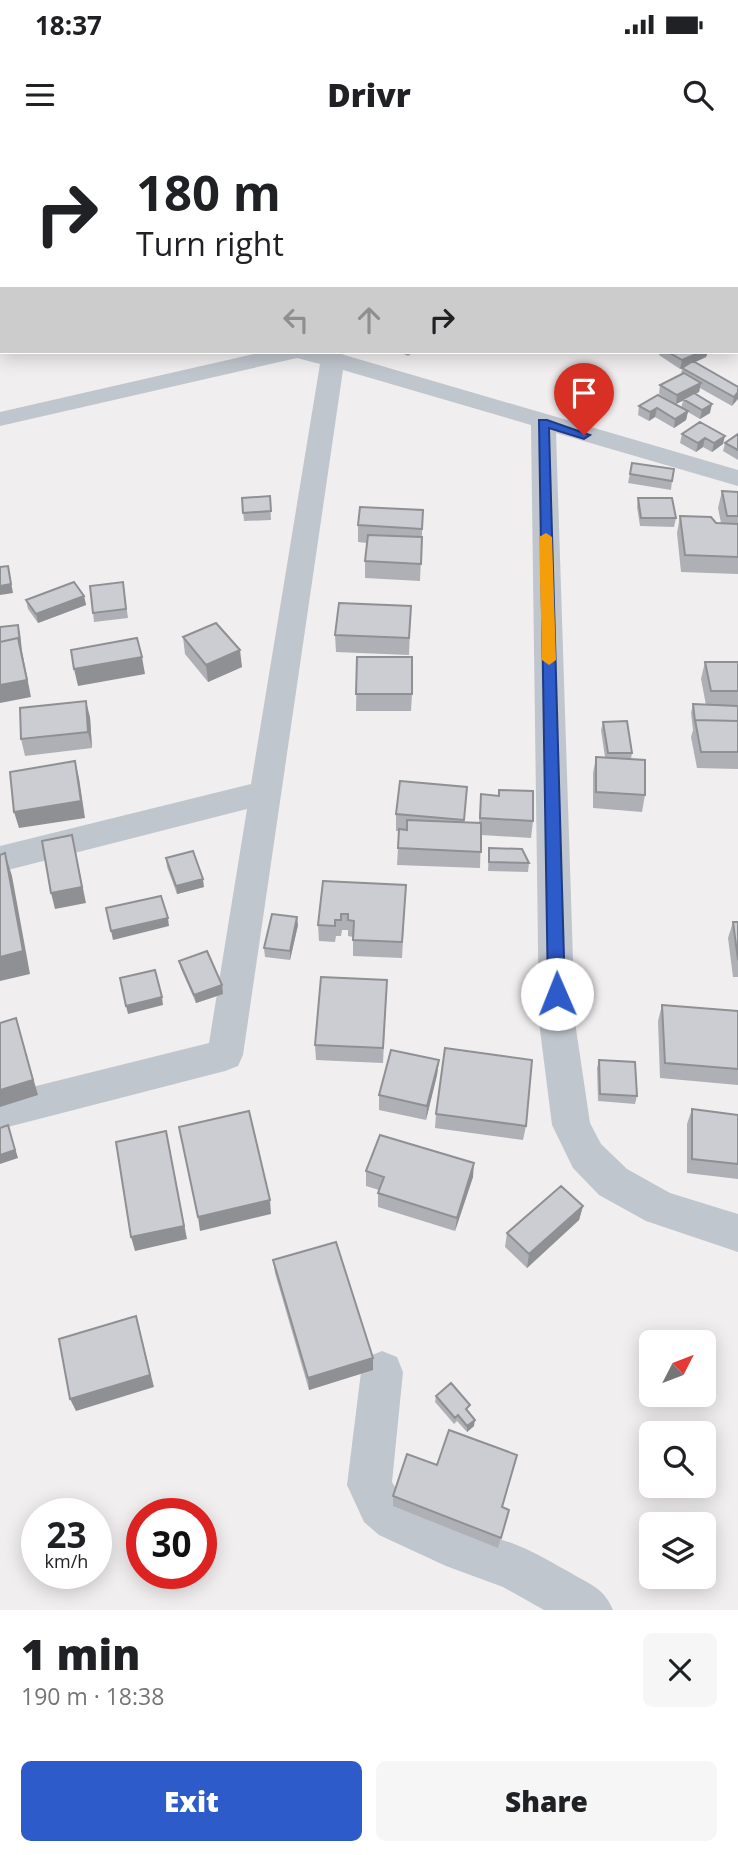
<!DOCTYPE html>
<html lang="en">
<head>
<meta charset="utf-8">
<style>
  body { margin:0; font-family:"Open Sans",sans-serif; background:#f6f6f6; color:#202124; height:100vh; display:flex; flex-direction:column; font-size:26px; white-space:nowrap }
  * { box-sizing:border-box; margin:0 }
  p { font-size:23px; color:#757577 }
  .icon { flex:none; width:38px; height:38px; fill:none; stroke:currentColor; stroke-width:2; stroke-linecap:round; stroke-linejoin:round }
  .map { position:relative; height:1470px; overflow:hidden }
  .details { display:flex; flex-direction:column; background:#fff; flex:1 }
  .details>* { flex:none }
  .guide { position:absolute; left:0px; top:0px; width:738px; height:214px; box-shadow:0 4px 18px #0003; background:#fff; color:#202124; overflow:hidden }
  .needle { width:46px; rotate:48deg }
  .buttons { position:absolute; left:639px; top:1190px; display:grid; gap:14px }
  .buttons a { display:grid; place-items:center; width:77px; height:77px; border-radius:10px; background:#fff; box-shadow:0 4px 18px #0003; font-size:35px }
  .speed { position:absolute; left:21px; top:1358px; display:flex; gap:14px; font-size:35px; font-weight:700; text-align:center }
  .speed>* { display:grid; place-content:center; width:91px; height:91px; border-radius:50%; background:#fff; box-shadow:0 4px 18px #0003; line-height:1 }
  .speed small { font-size:18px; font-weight:400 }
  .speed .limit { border:10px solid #d22; background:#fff; color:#111 }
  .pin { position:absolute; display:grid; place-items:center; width:60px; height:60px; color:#fff; margin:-72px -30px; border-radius:50% 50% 50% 0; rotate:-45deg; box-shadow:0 0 7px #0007 }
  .pin .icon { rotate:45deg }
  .me { position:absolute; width:77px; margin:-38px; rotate:359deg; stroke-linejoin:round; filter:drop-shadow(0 0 5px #0008) }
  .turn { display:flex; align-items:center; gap:24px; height:147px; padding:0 21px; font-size:32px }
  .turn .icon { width:91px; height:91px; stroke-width:2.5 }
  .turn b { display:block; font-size:49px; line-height:60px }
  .lanes { display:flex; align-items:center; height:66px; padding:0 21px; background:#0003; justify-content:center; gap:35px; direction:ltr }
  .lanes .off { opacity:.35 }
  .round { display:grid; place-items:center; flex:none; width:74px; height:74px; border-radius:10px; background:#f6f6f6 }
  .overview { display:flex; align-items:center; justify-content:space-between; height:119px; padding:0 21px }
  h1 { font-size:42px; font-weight:800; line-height:52px }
  .primary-button { display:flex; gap:14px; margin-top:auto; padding:14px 21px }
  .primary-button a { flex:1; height:80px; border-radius:10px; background:#2e5bca; color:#fff; font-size:28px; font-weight:800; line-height:80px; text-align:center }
  .primary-button a+a { background:#f6f6f6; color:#202124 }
  .status { display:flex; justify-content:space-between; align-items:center; height:49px; padding:0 35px; background:#fff; direction:ltr }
  .status svg { height:19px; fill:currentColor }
  header { display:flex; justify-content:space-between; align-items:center; height:91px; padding:0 21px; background:#fff; font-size:32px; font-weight:800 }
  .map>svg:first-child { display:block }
</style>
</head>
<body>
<div class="status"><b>18:37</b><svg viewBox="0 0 49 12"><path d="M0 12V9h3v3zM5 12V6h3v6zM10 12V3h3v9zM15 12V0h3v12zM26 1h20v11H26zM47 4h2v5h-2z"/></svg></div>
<header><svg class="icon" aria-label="menu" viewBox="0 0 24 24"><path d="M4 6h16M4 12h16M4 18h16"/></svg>Drivr<svg class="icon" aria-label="search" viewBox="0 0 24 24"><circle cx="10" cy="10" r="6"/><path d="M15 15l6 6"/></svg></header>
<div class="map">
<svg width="738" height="1470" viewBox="0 0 738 1470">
  <rect width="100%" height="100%" fill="#f0eeee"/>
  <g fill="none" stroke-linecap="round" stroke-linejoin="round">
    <path fill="#c0c6ce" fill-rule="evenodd" d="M 184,0 L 204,0 L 204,2 L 184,2 Z
      M 0,134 L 2,134 L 2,148 L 0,148 Z
      M 263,212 L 341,214 L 738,330 L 738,346 L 556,293 L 575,882 L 590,983 L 601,1004 L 627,1029 L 670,1053 L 738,1074 L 738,1112 L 646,1081 L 599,1055 L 573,1028 L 552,985 L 539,882 L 531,285 L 343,230 L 243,915 L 238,926 L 225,931 L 0,989 L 0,955 L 209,903 L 247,669 L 0,732 L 0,706 L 251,644 L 320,224 L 297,218 L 0,286 L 0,272 Z
      M 382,1211 L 397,1217 L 403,1232 L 392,1342 C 411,1378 483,1391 519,1406 C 537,1413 554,1424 571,1433 C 591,1445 604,1448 613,1470 L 544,1470 L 503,1447 L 446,1426 L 379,1395 L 364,1382 L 347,1345 L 361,1232 L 367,1217 Z"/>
  </g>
  <path fill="#afb0b5" d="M 102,0 L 148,0 L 148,2 L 102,2 Z
    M 210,0 L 302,0 L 281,2 L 210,2 Z
    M 399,212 L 414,212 L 408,216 Z
    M 659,212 L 708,212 L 706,217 L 695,222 L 738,247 L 732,266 L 700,248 L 699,252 L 695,254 L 710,273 L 700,279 L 688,272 L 686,280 L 674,288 L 655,277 L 649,281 L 638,275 L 639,266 L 681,268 L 683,261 L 676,264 L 659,254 L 660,245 L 681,235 L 682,228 L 680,229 L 659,215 Z
    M 700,282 L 723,304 L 712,312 L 703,307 L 696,312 L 680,303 L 682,294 Z
    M 738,294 L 738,320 L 723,311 L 725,303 Z
    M 632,323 L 672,341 L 671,350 L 628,343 Z
    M 722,351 L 738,352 L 738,434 L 681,432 L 677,393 L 680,376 L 721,383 L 718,368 Z
    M 270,356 L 271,380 L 244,381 L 242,358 Z
    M 638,358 L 676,378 L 674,387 L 640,386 L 637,367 Z
    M 423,370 L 420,441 L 365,438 L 365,421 L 367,403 L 358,402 L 358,385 Z
    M 123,442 L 128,478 L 94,482 L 93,473 Z
    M 84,456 L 86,465 L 38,483 L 28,469 L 26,460 Z
    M 411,466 L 409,515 L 336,512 L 335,495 Z
    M 183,497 L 242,527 L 208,542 L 185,514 Z
    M 357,517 L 412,554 L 411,571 L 356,571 Z
    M 705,522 L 738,522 L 738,629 L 697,628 L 691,597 L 693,590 L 691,573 L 693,564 L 706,565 L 701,539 Z
    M 90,577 L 92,608 L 25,616 L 21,599 Z
    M 603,582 L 632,613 L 631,619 L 645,655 L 642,672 L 593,668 L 593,633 L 596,617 L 605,617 L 601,590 Z
    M 467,647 L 464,682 L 479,683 L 481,654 L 498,656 L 499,650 L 533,681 L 531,698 L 481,695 L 480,728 L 397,725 L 399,691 L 396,691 L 396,674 Z
    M 489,708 L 529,723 L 528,732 L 488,731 Z
    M 166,718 L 204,747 L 177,754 L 167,727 Z
    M 323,741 L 406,745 L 402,818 L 353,816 L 353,797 L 348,796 L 348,790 L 342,790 L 341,796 L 336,796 L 335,802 L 319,801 L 318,785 Z
    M 733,782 L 738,782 L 738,837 L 733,837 L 728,798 Z
    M 298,785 L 290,820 L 265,817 L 264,808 Z
    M 179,821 L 222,845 L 223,854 L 196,863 L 181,829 Z
    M 387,840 L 383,923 L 316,920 L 315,905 Z
    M 662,865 L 738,871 L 738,945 L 660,938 L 658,881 Z
    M 439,920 L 437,935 L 426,980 L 379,970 L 379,955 Z
    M 599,920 L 637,956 L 635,964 L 598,961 L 597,928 Z
    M 692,969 L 738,975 L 738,1039 L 687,1033 L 687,984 Z
    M 436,974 L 526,986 L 523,1000 L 435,988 Z
    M 366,1031 L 473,1037 L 455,1091 L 378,1067 L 378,1053 L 379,1050 L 366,1046 Z
    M 583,1066 L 579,1080 L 527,1128 L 505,1107 L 507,1093 Z
    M 273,1120 L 373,1230 L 309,1250 L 275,1133 Z
    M 436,1256 L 469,1271 L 468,1272 L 474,1286 L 467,1292 L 457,1281 L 454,1284 L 435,1262 Z
    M 393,1356 L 502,1367 L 509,1370 L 498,1408 L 393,1366 Z"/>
  <path fill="#8f9093" d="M 701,212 L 708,212 L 706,217 L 680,229 L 682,220 Z
    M 701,243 L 699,252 L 676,264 L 677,255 Z
    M 738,252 L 738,259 L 732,266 L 734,257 Z
    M 712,264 L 710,273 L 700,279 L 702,270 Z
    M 657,268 L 655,277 L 649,281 L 650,272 Z
    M 688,271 L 686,280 L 674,288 L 675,279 Z
    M 725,296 L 723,304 L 712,312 L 714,303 Z
    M 705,298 L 703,307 L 696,312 L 698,303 Z
    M 8,426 L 13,453 L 0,455 L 0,446 Z
    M 84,456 L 86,465 L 38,483 L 36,474 Z
    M 18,485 L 20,493 L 22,511 L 31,557 L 0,563 L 0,545 L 18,498 Z
    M 240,510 L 242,527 L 208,542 L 206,525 Z
    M 142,517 L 145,534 L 78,546 L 74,529 Z
    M 86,561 L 90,577 L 92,608 L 88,592 Z
    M 75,621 L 79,638 L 85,678 L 19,688 L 14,672 Z
    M 72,695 L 86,763 L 55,769 L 51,753 Z
    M 5,713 L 12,736 L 30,834 L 0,841 L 0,817 Z
    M 203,739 L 204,747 L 177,754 L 176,746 Z
    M 297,777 L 298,785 L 290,820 L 290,811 Z
    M 168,778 L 169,786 L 113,800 L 111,791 Z
    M 222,845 L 223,854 L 196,863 L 194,855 Z
    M 162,857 L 163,865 L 128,874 L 126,866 Z
    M 16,878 L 38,955 L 0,967 L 0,950 Z
    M 439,920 L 437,935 L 426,980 L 427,966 Z
    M 8,985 L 18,1018 L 0,1024 L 0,1015 Z
    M 169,1006 L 187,1099 L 135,1111 L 131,1097 Z
    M 474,1023 L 473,1037 L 455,1091 L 457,1078 Z
    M 270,1060 L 271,1074 L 200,1091 L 198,1077 Z
    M 583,1066 L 579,1080 L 527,1128 L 529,1114 Z
    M 136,1176 L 154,1247 L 76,1271 L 70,1259 Z
    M 373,1218 L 373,1230 L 309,1250 L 308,1238 Z
    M 475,1280 L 474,1286 L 467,1292 L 467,1286 Z"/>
  <path fill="#cccdd2" stroke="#8f9093" stroke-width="2" d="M 40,0 L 79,0 L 80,2 L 40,2 Z
    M 484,0 L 532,0 L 532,2 L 485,2 Z
    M 554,0 L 562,0 L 564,2 L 542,2 Z
    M 2,34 L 2,50 L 0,50 L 0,35 Z
    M 0,75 L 2,75 L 2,84 L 0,84 Z
    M 668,212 L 701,212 L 682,220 Z
    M 693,221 L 738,247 L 738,252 L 734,257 L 682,228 Z
    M 684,233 L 701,243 L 677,255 L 660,245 Z
    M 694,253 L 712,264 L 702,270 L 683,259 Z
    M 658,255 L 688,271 L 675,279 L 657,268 L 650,272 L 639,266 Z
    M 700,282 L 725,296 L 714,303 L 705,298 L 698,303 L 682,294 Z
    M 738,294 L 738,310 L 725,303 Z
    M 632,323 L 674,329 L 672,341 L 630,334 Z
    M 722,351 L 738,352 L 738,376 L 727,376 Z
    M 270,356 L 271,371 L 243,373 L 242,358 Z
    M 638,358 L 672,358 L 676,378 L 641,378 Z
    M 360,367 L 423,370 L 422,389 L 358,385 Z
    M 680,376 L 711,377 L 716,383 L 738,384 L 738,417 L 685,415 Z
    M 368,395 L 422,397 L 421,424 L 365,421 Z
    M 8,426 L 11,444 L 0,446 L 0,427 Z
    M 74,442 L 84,456 L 36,474 L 26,460 Z
    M 123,442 L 126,469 L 93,473 L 90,446 Z
    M 339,463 L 411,466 L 409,498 L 335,495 Z
    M 216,483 L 240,510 L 206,525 L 183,497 Z
    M 18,485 L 20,504 L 18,498 L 0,502 L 0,487 Z
    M 18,498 L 27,540 L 0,545 L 0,502 Z
    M 137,498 L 142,517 L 74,529 L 71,510 Z
    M 357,517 L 412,517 L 412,554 L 356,554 Z
    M 705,522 L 738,522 L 738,551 L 711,551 Z
    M 86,561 L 88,592 L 21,599 L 20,568 Z
    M 693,564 L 738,566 L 738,581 L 695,580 L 695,581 Z
    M 695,580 L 738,581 L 738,612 L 701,612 Z
    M 627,581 L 632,613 L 608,613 L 603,582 Z
    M 596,617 L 645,620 L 645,655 L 596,652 Z
    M 75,621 L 81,661 L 14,672 L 10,632 Z
    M 400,641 L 467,647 L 464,680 L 396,674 Z
    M 499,650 L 533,651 L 533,681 L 480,678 L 481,654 L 499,656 Z
    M 407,680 L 481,683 L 481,712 L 398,708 L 399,689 L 407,690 Z
    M 72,695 L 82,747 L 51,753 L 42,701 Z
    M 489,708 L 522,709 L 529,723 L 489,722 Z
    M 193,711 L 203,739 L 176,746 L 166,718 Z
    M 5,713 L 23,811 L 0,817 L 0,715 Z
    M 323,741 L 406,745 L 402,802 L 353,800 L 354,781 L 348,780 L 348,774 L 341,774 L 341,780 L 335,780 L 335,786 L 318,785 Z
    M 161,756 L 168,778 L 111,791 L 106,768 Z
    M 272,774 L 297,777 L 290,811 L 264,808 Z
    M 733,782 L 738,782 L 738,820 Z
    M 207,811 L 222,845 L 194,855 L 179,821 Z
    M 155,830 L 162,857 L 126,866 L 120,838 Z
    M 321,837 L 387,840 L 383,908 L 315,905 Z
    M 662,865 L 738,871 L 738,929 L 665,923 Z
    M 16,878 L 33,940 L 0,950 L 0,883 Z
    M 445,908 L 532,920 L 526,986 L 436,974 Z
    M 391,910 L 439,920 L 427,966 L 379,955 Z
    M 599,920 L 635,922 L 637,956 L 600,954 Z
    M 692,969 L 738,975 L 738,1024 L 692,1019 Z
    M 249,971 L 270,1060 L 198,1077 L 179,987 Z
    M 8,985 L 15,1010 L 0,1015 L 0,988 Z
    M 166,991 L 184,1086 L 131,1097 L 116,1002 Z
    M 380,995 L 474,1023 L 457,1078 L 378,1053 L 384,1037 L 366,1031 Z
    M 561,1046 L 583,1066 L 529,1114 L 507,1093 Z
    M 336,1102 L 373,1218 L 308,1238 L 273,1120 Z
    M 136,1176 L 150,1235 L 70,1259 L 59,1199 Z
    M 451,1243 L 470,1265 L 466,1269 L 475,1280 L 467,1286 L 458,1275 L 455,1278 L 436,1256 Z
    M 449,1290 L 517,1315 L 502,1367 L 509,1370 L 501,1398 L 393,1356 L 407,1314 L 437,1325 Z"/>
  <path fill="#2e5bca" stroke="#1e3b83" stroke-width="2" d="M 539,280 L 547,280 L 590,295 L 584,299 L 549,288 L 565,854 L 563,859 L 551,859 L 548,854 Z"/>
  <path fill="#f59e0b" d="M 546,393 L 552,397 L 556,520 L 549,525 L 542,520 L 539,397 Z"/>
</svg>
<div class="buttons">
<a><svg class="needle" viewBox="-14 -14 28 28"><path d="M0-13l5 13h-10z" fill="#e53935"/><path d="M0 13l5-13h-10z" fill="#757577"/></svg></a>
<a><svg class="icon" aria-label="search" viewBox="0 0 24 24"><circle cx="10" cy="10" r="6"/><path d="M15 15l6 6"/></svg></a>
<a><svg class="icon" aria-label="layers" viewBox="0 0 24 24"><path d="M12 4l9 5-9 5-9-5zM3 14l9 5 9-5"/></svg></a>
</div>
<div class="speed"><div>23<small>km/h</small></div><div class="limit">30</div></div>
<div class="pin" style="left:584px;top:295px;background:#d93025"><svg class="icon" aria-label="arrive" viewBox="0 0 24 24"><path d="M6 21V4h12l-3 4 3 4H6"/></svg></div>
<svg class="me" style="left:557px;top:854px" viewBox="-20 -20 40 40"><circle r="19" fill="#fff"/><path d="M0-13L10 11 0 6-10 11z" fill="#2e5bca"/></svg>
<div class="guide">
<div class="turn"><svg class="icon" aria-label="right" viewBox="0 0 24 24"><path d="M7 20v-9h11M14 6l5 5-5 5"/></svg><div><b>180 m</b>Turn right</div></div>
<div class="lanes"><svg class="icon off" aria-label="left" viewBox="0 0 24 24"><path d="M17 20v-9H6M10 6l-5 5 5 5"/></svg><svg class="icon off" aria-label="ahead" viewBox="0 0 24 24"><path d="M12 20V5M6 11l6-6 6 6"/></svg><svg class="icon" aria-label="right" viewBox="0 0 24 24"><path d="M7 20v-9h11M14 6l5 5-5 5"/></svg></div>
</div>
</div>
<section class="details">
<div class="overview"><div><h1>1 min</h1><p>190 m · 18:38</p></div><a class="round"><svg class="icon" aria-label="close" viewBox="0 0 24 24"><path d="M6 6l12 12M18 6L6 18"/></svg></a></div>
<div class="primary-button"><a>Exit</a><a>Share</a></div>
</section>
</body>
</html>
